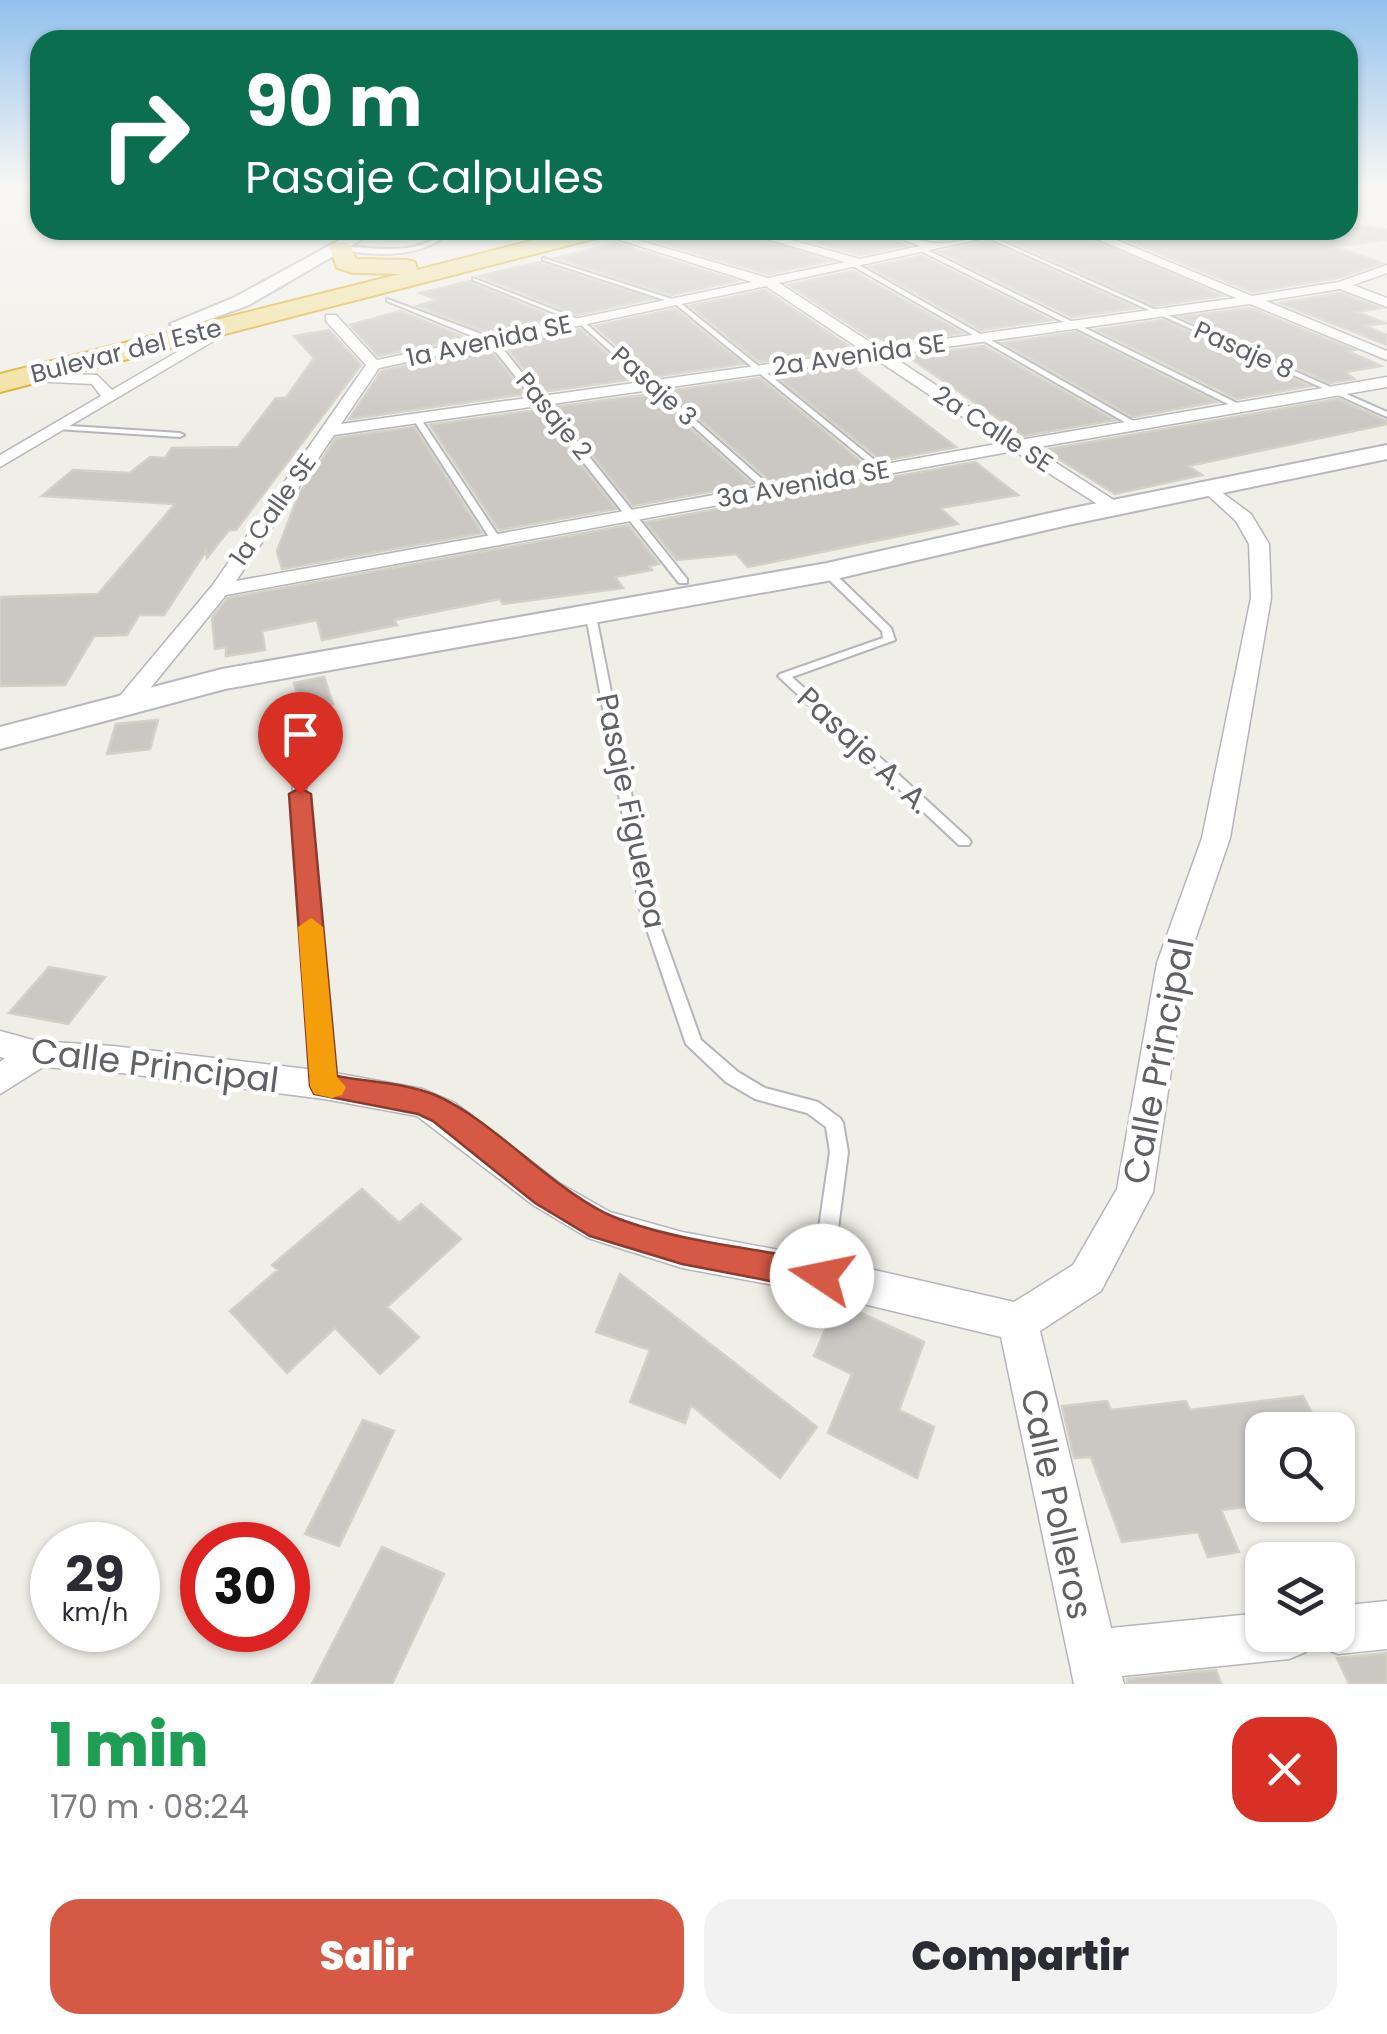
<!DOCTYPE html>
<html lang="es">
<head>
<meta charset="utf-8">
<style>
  body { margin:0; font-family:Poppins,sans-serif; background:#f2f2f3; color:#2b2b33; height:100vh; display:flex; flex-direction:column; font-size:38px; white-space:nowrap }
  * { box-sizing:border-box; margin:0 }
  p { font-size:32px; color:#7c7c81 }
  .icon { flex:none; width:55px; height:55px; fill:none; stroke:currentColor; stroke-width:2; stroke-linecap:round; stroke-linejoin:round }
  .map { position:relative; height:1684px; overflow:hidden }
  .details { display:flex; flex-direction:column; background:#fff; flex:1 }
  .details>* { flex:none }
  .guide { position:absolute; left:30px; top:30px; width:1328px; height:210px; border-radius:30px; box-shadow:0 2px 8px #0004; background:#0b6e4f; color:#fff; overflow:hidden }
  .controls { position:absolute; left:1245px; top:1412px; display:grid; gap:20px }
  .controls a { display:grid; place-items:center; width:110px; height:110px; border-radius:20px; background:#fff; box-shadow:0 2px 8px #0004; font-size:50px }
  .speed { position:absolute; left:30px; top:1522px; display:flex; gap:20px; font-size:50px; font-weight:700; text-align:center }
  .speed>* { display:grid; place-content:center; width:130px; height:130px; border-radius:50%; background:#fff; box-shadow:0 2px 8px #0004; line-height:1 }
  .speed small { font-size:25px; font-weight:400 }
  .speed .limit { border:15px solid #d22; background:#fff; color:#111 }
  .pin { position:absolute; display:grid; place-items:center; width:85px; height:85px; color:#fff; margin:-102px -42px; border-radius:50% 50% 50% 0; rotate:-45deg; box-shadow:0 0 10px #0007 }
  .pin .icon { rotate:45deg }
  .me { position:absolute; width:110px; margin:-55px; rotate:281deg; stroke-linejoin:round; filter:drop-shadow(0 0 8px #0008) }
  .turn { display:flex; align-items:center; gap:35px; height:210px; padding:0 50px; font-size:45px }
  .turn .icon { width:130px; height:130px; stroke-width:2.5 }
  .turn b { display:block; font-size:70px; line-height:85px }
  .round { display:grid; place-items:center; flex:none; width:105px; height:105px; border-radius:30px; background:#f2f2f3 }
  .head { display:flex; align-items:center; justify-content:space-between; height:170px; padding:0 50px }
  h1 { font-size:60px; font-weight:800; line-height:75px; color:#1e9e55 }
  .button { display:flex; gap:20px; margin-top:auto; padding:20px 50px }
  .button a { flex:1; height:115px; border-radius:30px; background:#d65946; color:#fff; font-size:40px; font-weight:800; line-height:115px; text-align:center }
  .button a+a { background:#f2f2f3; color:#2b2b33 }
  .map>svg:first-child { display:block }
</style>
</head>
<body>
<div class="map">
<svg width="1387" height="1684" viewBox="0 0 1387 1684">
  <rect width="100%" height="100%" fill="#efeee7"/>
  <path fill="#cbc8c4" stroke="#d3d0c6" stroke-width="2.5" d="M 1348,223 L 1387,230 L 1387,239 L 1335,247 L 1382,263 L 1338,278 L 1252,292 L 1102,230 L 1286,230 L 1296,233 L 1348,230 Z
    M 665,230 L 733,230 L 830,261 L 768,274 L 639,237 Z
    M 769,230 L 875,230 L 907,245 L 860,255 Z
    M 901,230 L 992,230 L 943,240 Z
    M 1025,230 L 1073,230 L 1222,296 L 1155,306 L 1003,238 Z
    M 987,241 L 1136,308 L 1072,317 L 939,252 Z
    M 616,243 L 737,281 L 671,295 L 556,258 Z
    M 922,256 L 1051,320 L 981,330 L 870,267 Z
    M 540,262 L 542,264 L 651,299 L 577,315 L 479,276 Z
    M 853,271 L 962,333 L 888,343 L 878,337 L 875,341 L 789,285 Z
    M 470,281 L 472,283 L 558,319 L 489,333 L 417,306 L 438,300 L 420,293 Z
    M 765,290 L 853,349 L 759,362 L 690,306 Z
    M 1340,293 L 1380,308 L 1357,312 L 1385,323 L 1365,326 L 1387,335 L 1387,345 L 1280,303 Z
    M 1250,308 L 1354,350 L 1347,351 L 1381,366 L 1345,372 L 1354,379 L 1330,383 L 1182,317 Z
    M 675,309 L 743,364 L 652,377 L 595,326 Z
    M 400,311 L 466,338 L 378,356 L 350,325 Z
    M 1163,320 L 1310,386 L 1237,399 L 1097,330 Z
    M 580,329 L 635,379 L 542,392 L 505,345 Z
    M 329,330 L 361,365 L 236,530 L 229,530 L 207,558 L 206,551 L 164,615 L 139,615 L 127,635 L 94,636 L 65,685 L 0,686 L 0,597 L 98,594 L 175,504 L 42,496 L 73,470 L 130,473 L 150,457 L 165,458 L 172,448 L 238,447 L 276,398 L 286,398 L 314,358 L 294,336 Z
    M 1076,332 L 1216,402 L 1133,417 L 1003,343 Z
    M 984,346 L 1114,420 L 1024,436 L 907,356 Z
    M 489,349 L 525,394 L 349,419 L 381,371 Z
    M 859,364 L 855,370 L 956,447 L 882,461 L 776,376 Z
    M 760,378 L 864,464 L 770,481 L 668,391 Z
    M 652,394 L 752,484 L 633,506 L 554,407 Z
    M 1338,399 L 1387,421 L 1387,424 L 1188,466 L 1202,475 L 1115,494 L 1044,450 Z
    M 537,410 L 616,509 L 499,530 L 430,425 Z
    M 414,427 L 482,533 L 282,569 L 277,551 L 299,494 L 336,438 Z
    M 975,462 L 1018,495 L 940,508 L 958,524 L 748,567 L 736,554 L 677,560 L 646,522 Z
    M 628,525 L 659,564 L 649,566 L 652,570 L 615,577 L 623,588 L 503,604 L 500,599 L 394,620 L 397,625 L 322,640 L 317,620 L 262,631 L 265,650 L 226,656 L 226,647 L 215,649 L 212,618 L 228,598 Z
    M 324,677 L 333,704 L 302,711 L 294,683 Z
    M 158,720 L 150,749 L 107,754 L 116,724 Z
    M 49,967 L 105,977 L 68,1024 L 9,1013 Z
    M 362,1189 L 399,1223 L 421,1204 L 461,1239 L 387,1307 L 419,1337 L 380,1374 L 335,1328 L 287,1373 L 230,1311 L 278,1270 L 272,1265 Z
    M 620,1274 L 817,1427 L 780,1478 L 691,1405 L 685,1423 L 630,1402 L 650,1350 L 596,1332 Z
    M 837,1302 L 924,1342 L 899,1410 L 934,1427 L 917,1478 L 828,1433 L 852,1374 L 814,1356 Z
    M 1303,1396 L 1321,1430 L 1262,1430 L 1262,1505 L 1221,1510 L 1239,1552 L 1208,1557 L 1198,1532 L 1122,1542 L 1091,1457 L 1074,1458 L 1062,1406 L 1107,1401 L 1111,1410 L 1186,1401 L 1190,1410 Z
    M 363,1420 L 394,1431 L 339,1546 L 305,1534 Z
    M 382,1547 L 444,1574 L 392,1684 L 312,1684 Z
    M 1387,1653 L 1387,1684 L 1349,1684 L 1337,1658 Z
    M 1216,1670 L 1221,1684 L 1127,1684 L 1127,1679 Z"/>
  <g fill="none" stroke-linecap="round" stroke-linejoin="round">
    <g stroke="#b4b6ba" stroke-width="4">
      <path id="lane" d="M 408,230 L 471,234 L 556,231 L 559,233 L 471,238 L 447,235 C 419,258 371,257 338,248 L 341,246 C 375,248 411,256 441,235 Z
        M 989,236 L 1387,412 L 1387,417 L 989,238 Z
        M 923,250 L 927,250 L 1247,408 L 1240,410 L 923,252 Z
        M 543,258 L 678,301 L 887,470 L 880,472 L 674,303 L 543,260 Z
        M 853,264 L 857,264 L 1142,426 L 1135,428 L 853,266 Z
        M 473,278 L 583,321 L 770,486 L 770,490 L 764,490 L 579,323 L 473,280 Z
        M 387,299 L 495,339 L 687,579 L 687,583 L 679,583 L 489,343 L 387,301 Z
        M 414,417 L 421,419 L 501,540 L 499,542 L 491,540 L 413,419 Z
        M 54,425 L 180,433 L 184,435 L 180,437 L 57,429 L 54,429 Z
        M 827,569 L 831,570 L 891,628 L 895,640 L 792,677 L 969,839 L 971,842 L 969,845 L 959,845 L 778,676 L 780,674 L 883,638 L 882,631 L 823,574 L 822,572 Z
        M 591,613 L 596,616 L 654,909 L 701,1040 L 738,1072 L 765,1088 L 818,1102 L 840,1118 L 843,1123 L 848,1152 L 832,1275 L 829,1281 L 822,1284 L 815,1281 L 812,1275 L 830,1152 L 826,1127 L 807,1113 L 755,1099 L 726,1082 L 686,1044 L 640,909 L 586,616 Z
        M 294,718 L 300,722 L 332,1085 L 330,1090 L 324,1092 L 318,1090 L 316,1085 L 288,722 Z"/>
    </g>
    <g stroke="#b4b6ba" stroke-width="3">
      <path id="street" d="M 589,230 L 603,230 L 768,278 L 845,262 L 737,230 L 755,230 L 860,259 L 920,246 L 879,230 C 900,230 914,241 933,243 C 958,246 993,230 1021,230 L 779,283 L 879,348 L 1236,298 L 1076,230 L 1092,230 L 1252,296 L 1339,282 L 1387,265 L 1387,273 L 1353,285 L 1387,298 L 1387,307 L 1340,289 L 1266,301 L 1387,351 L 1387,360 L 1250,304 L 890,355 L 1020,440 L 1387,377 L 1387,387 L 1033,448 L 1120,504 L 1122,508 L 1113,514 L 1014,451 L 226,595 L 135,707 L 119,707 L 115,702 L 119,697 L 212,586 L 366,365 L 326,321 L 326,315 L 336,315 L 377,360 L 752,282 ZM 766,286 L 863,351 L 341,424 L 379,368 ZM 874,358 L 1002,443 L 236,581 L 334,435 Z
        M 232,320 L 244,323 L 0,467 L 0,455 L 101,396 L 92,384 L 30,381 L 25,379 L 25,373 L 97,375 L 112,390 Z
        M 1209,483 L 1251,514 L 1269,544 L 1271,598 L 1230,838 L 1187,963 L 1153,1192 L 1101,1291 L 1040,1331 L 1111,1628 L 1262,1613 L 1262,1635 L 1313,1635 L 1306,1652 L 1289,1659 L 1122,1676 L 1124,1684 L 1074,1684 L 1001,1337 L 822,1294 L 682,1268 L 588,1238 L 533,1205 L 417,1116 L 324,1099 L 113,1072 L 43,1067 L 0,1094 L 0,1062 L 5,1058 L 0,1057 L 0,1031 L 37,1041 L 113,1046 L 324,1071 L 423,1089 L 455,1103 L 559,1183 L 610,1212 L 682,1232 L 822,1258 L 1014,1302 L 1073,1265 L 1117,1189 L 1157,963 L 1202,838 L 1251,598 L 1249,544 L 1236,521 L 1200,488 Z
        M 1387,1601 L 1387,1649 L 1338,1654 L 1321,1647 L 1316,1635 L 1338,1635 L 1338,1606 Z"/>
    </g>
    <g stroke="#b6b8bd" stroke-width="4">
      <path id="secondary" d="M 358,230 L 378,230 L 249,305 L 180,330 L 170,324 L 235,297 Z
        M 1387,445 L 1387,459 L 1068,525 L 827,581 L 225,689 L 0,749 L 0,727 L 222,669 L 827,563 L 1068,509 Z"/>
    </g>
    <g stroke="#dca91b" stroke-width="4">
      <path id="highway" d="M 574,230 L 611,230 L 608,235 L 0,392 L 0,374 L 400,274 L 353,273 L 337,268 L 330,248 L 333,243 L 349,243 L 356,259 L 407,260 L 415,262 L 417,270 Z"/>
    </g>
    <use href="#lane" fill="#fff" fill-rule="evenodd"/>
    <use href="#street" fill="#fff" fill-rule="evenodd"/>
    <use href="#secondary" fill="#fff" fill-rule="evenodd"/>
    <use href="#highway" fill="#f1e09c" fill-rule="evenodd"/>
  </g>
  <linearGradient id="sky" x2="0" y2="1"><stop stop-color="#92c1ee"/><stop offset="0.44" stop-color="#f8f7f4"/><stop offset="1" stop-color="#f8f7f4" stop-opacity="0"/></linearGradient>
  <rect width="1387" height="423" fill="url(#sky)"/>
  <path fill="#d65946" stroke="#8b3a2e" stroke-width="2.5" d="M 300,788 L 311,794 L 337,1076 C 368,1082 406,1083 435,1095 C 493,1120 544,1182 605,1213 C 660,1239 761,1250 822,1261 L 834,1265 L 839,1276 L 834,1286 L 822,1291 L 682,1264 L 590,1236 L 535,1203 L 433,1121 L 418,1114 L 314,1094 L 310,1086 L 289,794 Z"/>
  <path fill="#f59e0b" d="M 311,918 L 323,927 L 337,1077 L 346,1087 L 342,1095 L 332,1098 L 314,1094 L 310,1086 L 298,927 Z"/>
  <g text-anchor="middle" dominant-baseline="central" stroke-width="9" stroke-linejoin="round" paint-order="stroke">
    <g font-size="25" fill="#5f6166" stroke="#fff">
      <text transform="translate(489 341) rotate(-12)">1a Avenida SE</text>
      <text transform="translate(1244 350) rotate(24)">Pasaje 8</text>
      <text transform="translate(126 351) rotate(-14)">Bulevar del Este</text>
      <text transform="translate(859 355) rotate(-8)">2a Avenida SE</text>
      <text transform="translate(654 386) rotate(42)">Pasaje 3</text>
      <text transform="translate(554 416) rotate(51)">Pasaje 2</text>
      <text transform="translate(993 429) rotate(33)">2a Calle SE</text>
      <text transform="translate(803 484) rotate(-10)">3a Avenida SE</text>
      <text transform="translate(273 510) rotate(-55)">1a Calle SE</text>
    </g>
    <g font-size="30" fill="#5f6166" stroke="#fff">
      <text transform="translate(864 750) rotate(43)">Pasaje A. A.</text>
      <text transform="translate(631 811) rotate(78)">Pasaje Figueroa</text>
    </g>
    <g font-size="35" fill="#5f6166" stroke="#fff">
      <text transform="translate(1158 1061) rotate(-79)">Calle Principal</text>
      <text transform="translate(155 1065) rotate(7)">Calle Principal</text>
      <text transform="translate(1057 1504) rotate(78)">Calle Polleros</text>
    </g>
  </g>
</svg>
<div class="controls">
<a><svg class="icon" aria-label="search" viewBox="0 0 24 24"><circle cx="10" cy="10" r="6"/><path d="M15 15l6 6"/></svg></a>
<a><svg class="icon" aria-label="layers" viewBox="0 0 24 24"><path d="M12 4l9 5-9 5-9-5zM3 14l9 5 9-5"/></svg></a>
</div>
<div class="speed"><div>29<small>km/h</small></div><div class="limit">30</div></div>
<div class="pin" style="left:300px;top:794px;background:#d93025"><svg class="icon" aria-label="arrive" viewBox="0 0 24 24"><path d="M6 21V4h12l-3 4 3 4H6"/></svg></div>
<svg class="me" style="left:822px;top:1276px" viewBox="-20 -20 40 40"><circle r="19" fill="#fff"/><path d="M0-13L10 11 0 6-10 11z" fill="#d65946"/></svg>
<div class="guide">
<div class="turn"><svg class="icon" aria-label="right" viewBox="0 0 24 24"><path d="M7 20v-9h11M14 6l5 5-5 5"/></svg><div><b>90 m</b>Pasaje Calpules</div></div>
</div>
</div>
<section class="details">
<div class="head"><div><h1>1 min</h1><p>170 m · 08:24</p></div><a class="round" style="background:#d93025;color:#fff"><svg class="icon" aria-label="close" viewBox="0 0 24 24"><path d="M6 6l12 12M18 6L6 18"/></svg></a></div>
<div class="button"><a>Salir</a><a>Compartir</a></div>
</section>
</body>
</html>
